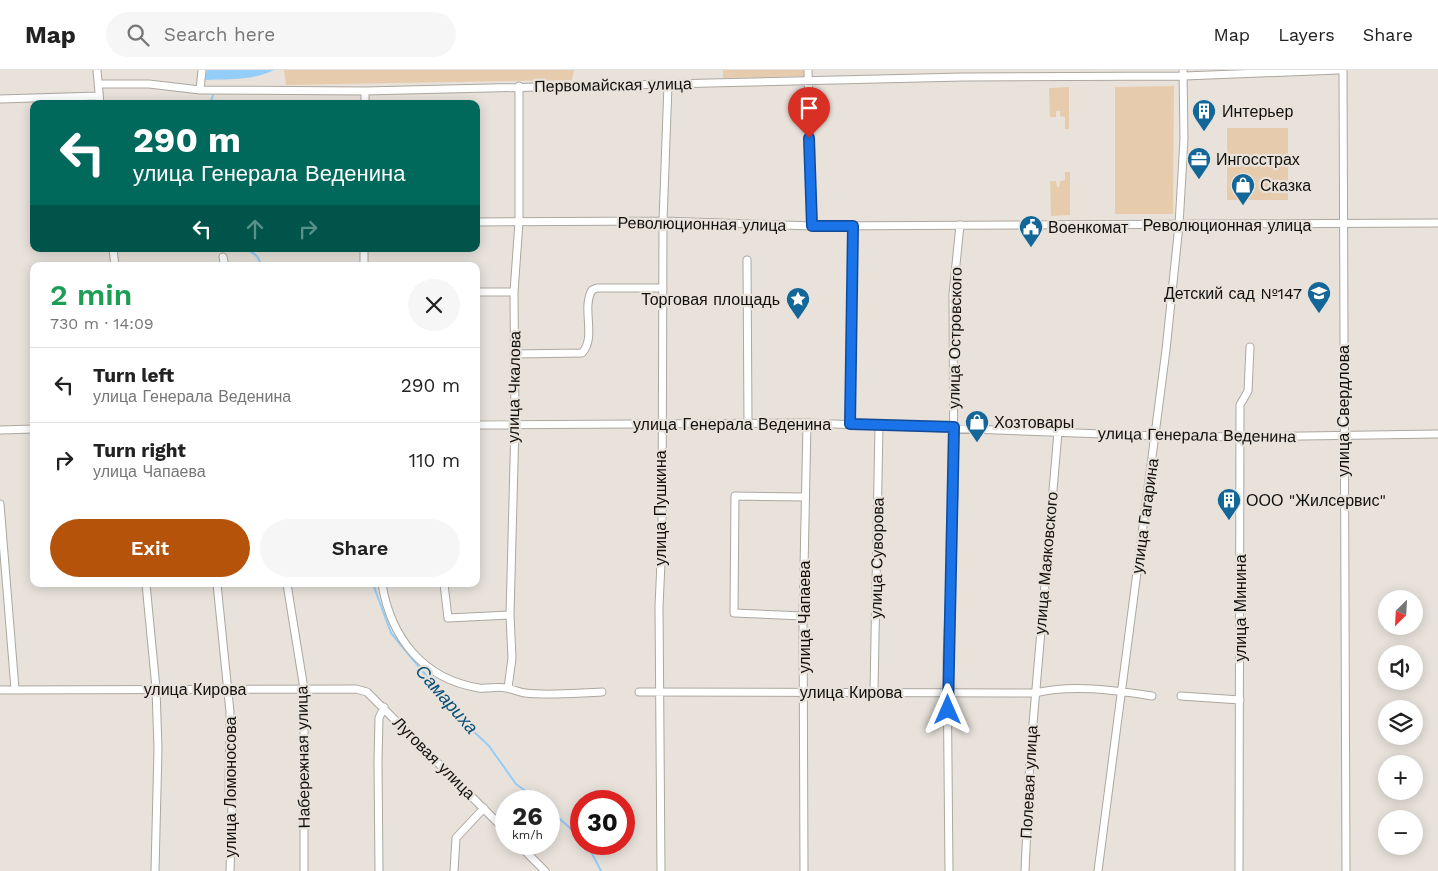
<!DOCTYPE html>
<html lang="en">
<head>
<meta charset="utf-8">
<style>
  body { margin:0; font-family:"Work Sans",sans-serif; background:#f6f6f6; color:#222; height:100vh; display:flex; flex-direction:column; font-size:19px; white-space:nowrap }
  * { box-sizing:border-box; margin:0 }
  p { font-size:16px; color:#767676 }
  .icon { flex:none; width:28px; height:28px; fill:none; stroke:currentColor; stroke-width:2; stroke-linecap:round; stroke-linejoin:round }
  .map { position:relative; flex:1; overflow:hidden }
  .panel { position:absolute; left:30px; top:192px; width:450px; height:325px; display:flex; flex-direction:column; background:#fff; border-radius:10px; box-shadow:0 2px 12px #0003 }
  .panel>* { flex:none }
  .guide { position:absolute; left:30px; top:30px; width:450px; height:152px; border-radius:10px; box-shadow:0 2px 12px #0003; background:#00695c; color:#fff; overflow:hidden }
  .needle { width:32px; rotate:204deg }
  .controls { position:absolute; left:1378px; top:520px; display:grid; gap:10px }
  .controls a { display:grid; place-items:center; width:45px; height:45px; border-radius:50%; background:#fff; box-shadow:0 2px 12px #0003; font-size:25px }
  .speed { position:absolute; left:495px; top:720px; display:flex; gap:10px; font-size:25px; font-weight:700; text-align:center }
  .speed>* { display:grid; place-content:center; width:65px; height:65px; border-radius:50%; background:#fff; box-shadow:0 2px 12px #0003; line-height:1 }
  .speed small { font-size:12px; font-weight:400 }
  .speed .limit { border:8px solid #d22; background:#fff; color:#111 }
  .pin { position:absolute; display:grid; place-items:center; width:42px; height:42px; color:#fff; margin:-51px -21px; border-radius:50% 50% 50% 0; rotate:-45deg; box-shadow:0 0 5px #0007 }
  .pin .icon { rotate:45deg }
  .me { position:absolute; width:55px; margin:-28px; rotate:0deg; stroke-linejoin:round; filter:drop-shadow(0 0 4px #0008) }
  .turn { display:flex; align-items:center; gap:18px; height:105px; padding:0 20px; font-size:22px }
  .turn .icon { width:65px; height:65px; stroke-width:2.5 }
  .turn b { display:block; font-size:35px; line-height:42px }
  .lanes { display:flex; align-items:center; height:48px; padding:0 20px; background:#0003; justify-content:center; gap:25px; direction:ltr }
  .lanes .off { opacity:.35 }
  .round { display:grid; place-items:center; flex:none; width:52px; height:52px; border-radius:26px; background:#f6f6f6 }
  .overview { display:flex; align-items:center; justify-content:space-between; height:85px; padding:0 20px }
  h1 { font-size:30px; font-weight:600; line-height:38px; color:#1e9e55 }
  .button { display:flex; gap:10px; margin-top:auto; padding:10px 20px }
  .button a { flex:1; height:58px; border-radius:30px; background:#b45309; color:#fff; font-size:20px; font-weight:600; line-height:58px; text-align:center }
  .button a+a { background:#f6f6f6; color:#222 }
  ul { padding:0; list-style:none }
  li { display:flex; align-items:center; gap:15px; height:75px; padding:0 20px; border-top:1px solid #e0e0e0 }
  li div { flex:1 }
  li b { display:block; font-size:19px }
  li em { font-style:normal }
  header { display:flex; align-items:center; gap:30px; box-sizing:border-box; height:70px; padding:0 25px; background:#fff; border-bottom:1px solid #e0e0e0 }
  header strong { font-size:24px }
  nav { display:flex; gap:28px; margin-inline-start:auto; font-size:18px }
  .search { width:350px; height:45px; background:#f6f6f6; display:flex; align-items:center; gap:12px; box-sizing:border-box; padding:0 18px; border-radius:28px; color:#767676; font-size:19px }
  .map>svg:first-child { display:block }
</style>
</head>
<body>
<header>
<strong>Map</strong>
<div class="search"><svg class="icon" aria-label="search" viewBox="0 0 24 24"><circle cx="10" cy="10" r="6"/><path d="M15 15l6 6"/></svg>Search here</div>
<nav><a>Map</a><a>Layers</a><a>Share</a></nav>
</header>
<div class="map">
<svg width="1438" height="801" viewBox="0 0 1438 801">
  <rect width="100%" height="100%" fill="#e8e2db"/>
  <path fill="#e6ccad" d="M 284,0 L 574,0 L 572,10 L 286,15 Z
    M 723,0 L 804,0 L 804,6 L 723,8 Z
    M 1174,16 L 1173,144 L 1115,144 L 1115,17 Z
    M 1069,17 L 1069,59 L 1065,59 L 1065,47 L 1060,46 L 1060,41 L 1056,41 L 1056,47 L 1050,47 L 1049,18 Z
    M 1227,58 L 1288,58 L 1288,130 L 1227,130 Z
    M 1065,102 L 1070,102 L 1070,145 L 1051,146 L 1050,111 L 1056,111 L 1057,117 L 1059,117 L 1060,111 L 1065,110 Z"/>
  <path fill="#94cdf8" d="M 207,0 L 274,0 C 252,11 229,9 205,10 Z"/>
  <g fill="none" stroke-linecap="round" stroke-linejoin="round">
    <path stroke="#94cdf8" stroke-width="2" d="M 210,34 L 213,25
      M 245,179 C 253,182 261,187 260,196
      M 373,514 L 391,563 L 467,655 L 489,676 L 516,714 L 539,731
      M 549,739 L 581,768
      M 587,774 L 601,801"/>
    <g stroke="#aca7a0" stroke-width="9">
      <path id="street" d="M 97,0 L 100,34
        M 808,0 L 812,156
        M 1343,0 L 1346,801
        M 98,14 L 149,14 L 200,20 L 365,21 L 963,7 L 1184,6 L 1338,0
        M 200,20 L 202,0
        M 0,29 L 99,26
        M 365,34 L 365,21
        M 476,152 L 663,151 L 812,156 L 1438,153
        M 113,179 L 115,196
        M 223,187 L 225,196
        M 747,190 L 748,353
        M 364,196 L 364,179
        M 476,222 L 514,222
        M 514,284 L 582,283 C 597,267 581,239 592,220 L 597,218 L 663,218
        M 850,354 L 853,155
        M 476,355 L 807,353 L 1156,366 L 1241,367 L 1438,364
        M 0,360 L 34,359
        M 0,434 L 15,619
        M 146,514 L 156,618 L 158,679 L 155,801
        M 217,514 L 230,642 L 229,721 L 232,735 L 230,801
        M 287,514 L 304,619 L 304,801
        M 382,514 C 391,568 423,609 479,618 C 488,619 498,616 506,618 C 513,619 518,622 525,623 C 549,626 576,623 602,622
        M 444,514 L 448,548 L 510,545
        M 803,546 L 734,543 L 735,426 L 805,427
        M 508,618 L 512,588 L 510,545 L 515,354 L 514,222 L 519,152 L 519,16
        M 0,620 L 356,619 L 367,622 L 506,761
        M 874,621 L 879,355
        M 639,622 L 1035,623 C 1071,614 1115,620 1152,626
        M 1181,626 L 1240,630
        M 518,774 L 545,801
        M 379,801 L 378,691 L 379,648 L 384,637
        M 454,801 L 456,768 L 484,738
        M 661,801 L 659,536 L 662,471 L 663,151 L 668,15
        M 804,801 L 803,546 L 807,353
        M 949,801 L 947,588 L 954,425 L 953,224 L 960,155
        M 1025,801 L 1030,689 L 1058,362
        M 1098,801 L 1166,280 L 1179,155 L 1184,69 L 1183,0
        M 1239,801 L 1240,335 L 1248,321 L 1250,277"/>
    </g>
    <use href="#street" stroke="#fff" stroke-width="7"/>
  </g>
  <g fill="none" stroke-linecap="round" stroke-linejoin="round">
    <g stroke="#114b97" stroke-width="12">
      <path id="route" d="M 809,68 L 812,156 L 853,156 L 850,354 L 954,357 L 948,640"/>
    </g>
    <use href="#route" stroke="#1a73e8" stroke-width="9"/>
  </g>
  <defs>
    <g id="building-pin" transform="scale(1.25)"><path d="M0 17L-7.5 6A9.5 9.5 0 1 1 7.5 6Z" fill="#136698" stroke="#e8e2db"/><path d="M-4-6H4V6H1V3H-1V6H-4ZM-2.5-4.3h1.7v1.8h-1.7ZM.8-4.3h1.7v1.8H.8ZM-2.5-1h1.7V.8h-1.7ZM.8-1h1.7V.8H.8Z" fill="#fff"/></g>
    <g id="office-pin" transform="scale(1.25)"><path d="M0 17L-7.5 6A9.5 9.5 0 1 1 7.5 6Z" fill="#136698" stroke="#e8e2db"/><path d="M-6-3h4V-5.5h4V-3h4V5H-6ZM-1-4.5V-3h2v-1.5ZM-6 0V1H6V0Z" fill="#fff"/></g>
    <g id="shop-pin" transform="scale(1.25)"><path d="M0 17L-7.5 6A9.5 9.5 0 1 1 7.5 6Z" fill="#136698" stroke="#e8e2db"/><path d="M-5-2.5h2.3a2.7 3.5 0 0 1 5.4 0H5L5.5 6h-11ZM-1.5-2.5h3a1.5 2.3 0 0 0-3 0Z" fill="#fff"/></g>
    <g id="civic-pin" transform="scale(1.25)"><path d="M0 17L-7.5 6A9.5 9.5 0 1 1 7.5 6Z" fill="#136698" stroke="#e8e2db"/><path d="M-.6-6.5H3V-4.5H.6V-3L4-1V1h2V6H-6V1h2V-1L-.6-3ZM-1.2 2.5V6h2.4V2.5Z" fill="#fff"/></g>
    <g id="school-pin" transform="scale(1.25)"><path d="M0 17L-7.5 6A9.5 9.5 0 1 1 7.5 6Z" fill="#136698" stroke="#e8e2db"/><path d="M0-5L7-2L0 1L-7-2ZM-4 1L0 2.5L4 1V4Q0 6-4 4Z" fill="#fff"/></g>
    <g id="sight-pin" transform="scale(1.25)"><path d="M0 17L-7.5 6A9.5 9.5 0 1 1 7.5 6Z" fill="#136698" stroke="#e8e2db"/><path d="M0-6L1.8-2.2L6-1.7L2.9 1.2L3.7 5.4L0 3.3L-3.7 5.4L-2.9 1.2L-6-1.7L-1.8-2.2Z" fill="#fff"/></g>
  </defs>
  <g fill-rule="evenodd">
    <use href="#building-pin" x="1204" y="41"/>
    <use href="#office-pin" x="1199" y="89"/>
    <use href="#shop-pin" x="1243" y="115"/>
    <use href="#civic-pin" x="1031" y="157"/>
    <use href="#school-pin" x="1319" y="223"/>
    <use href="#sight-pin" x="798" y="229"/>
    <use href="#shop-pin" x="977" y="352"/>
    <use href="#building-pin" x="1229" y="430"/>
  </g>
  <g text-anchor="middle" dominant-baseline="central" stroke-width="4.5" stroke-linejoin="round" paint-order="stroke">
    <g font-size="16" fill="#12100d" stroke="#e8e2db">
      <text transform="translate(613 15) rotate(-1)">Первомайская улица</text>
      <text transform="translate(702 154) rotate(1)">Революционная улица</text>
      <text x="1227" y="155">Революционная улица</text>
      <text transform="translate(955 268) rotate(-89)">улица Островского</text>
      <text transform="translate(514 317) rotate(-89)">улица Чкалова</text>
      <text transform="translate(1343 341) rotate(-90)">улица Свердлова</text>
      <text x="732" y="354">улица Генерала Веденина</text>
      <text transform="translate(1197 365) rotate(1)">улица Генерала Веденина</text>
      <text transform="translate(660 438) rotate(-90)">улица Пушкина</text>
      <text transform="translate(1145 446) rotate(-82)">улица Гагарина</text>
      <text transform="translate(877 488) rotate(-89)">улица Суворова</text>
      <text transform="translate(1046 493) rotate(-85)">улица Маяковского</text>
      <text transform="translate(1240 538) rotate(-90)">улица Минина</text>
      <text transform="translate(804 547) rotate(-90)">улица Чапаева</text>
      <text x="195" y="619">улица Кирова</text>
      <text x="851" y="622">улица Кирова</text>
      <text transform="translate(303 687) rotate(-91)">Набережная улица</text>
      <text transform="translate(434 688) rotate(45)">Луговая улица</text>
      <text transform="translate(1029 712) rotate(-87)">Полевая улица</text>
      <text transform="translate(230 717) rotate(-90)">улица Ломоносова</text>
    </g>
    <g font-size="16" fill="#12100d" stroke="#e8e2db" text-anchor="start">
      <text x="1222" y="41">Интерьер</text>
      <text x="1216" y="89">Ингосстрах</text>
      <text x="1260" y="115">Сказка</text>
      <text x="1048" y="157">Военкомат</text>
      <text x="1302" y="223" text-anchor="end">Детский сад №147</text>
      <text x="780" y="229" text-anchor="end">Торговая площадь</text>
      <text x="994" y="352">Хозтовары</text>
      <text x="1246" y="430">ООО "Жилсервис"</text>
    </g>
    <g font-size="18" font-style="italic" fill="#094f77" stroke="#e8e2db">
      <text transform="translate(447 629) rotate(49)">Самариха</text>
    </g>
  </g>
</svg>
<div class="controls">
<a><svg class="needle" viewBox="-14 -14 28 28"><path d="M0-13l5 13h-10z" fill="#e53935"/><path d="M0 13l5-13h-10z" fill="#767676"/></svg></a>
<a><svg class="icon" aria-label="sound" viewBox="0 0 24 24"><path d="M4 9h4l5-4v14l-5-4H4zM17 9q2 3 0 6"/></svg></a>
<a><svg class="icon" aria-label="layers" viewBox="0 0 24 24"><path d="M12 4l9 5-9 5-9-5zM3 14l9 5 9-5"/></svg></a>
<a>+</a>
<a>−</a>
</div>
<div class="speed"><div>26<small>km/h</small></div><div class="limit">30</div></div>
<div class="pin" style="left:809px;top:68px;background:#d93025"><svg class="icon" aria-label="arrive" viewBox="0 0 24 24"><path d="M6 21V4h12l-3 4 3 4H6"/></svg></div>
<svg class="me" style="left:948px;top:640px" viewBox="-20 -20 40 40"><path d="M0-17L14 15 0 8-14 15z" fill="#1a73e8" stroke="#fff" stroke-width="4"/></svg>
<div class="guide">
<div class="turn"><svg class="icon" aria-label="left" viewBox="0 0 24 24"><path d="M17 20v-9H6M10 6l-5 5 5 5"/></svg><div><b>290 m</b>улица Генерала Веденина</div></div>
<div class="lanes"><svg class="icon" aria-label="left" viewBox="0 0 24 24"><path d="M17 20v-9H6M10 6l-5 5 5 5"/></svg><svg class="icon off" aria-label="ahead" viewBox="0 0 24 24"><path d="M12 20V5M6 11l6-6 6 6"/></svg><svg class="icon off" aria-label="right" viewBox="0 0 24 24"><path d="M7 20v-9h11M14 6l5 5-5 5"/></svg></div>
</div>
<section class="panel">
<div class="overview"><div><h1>2 min</h1><p>730 m · 14:09</p></div><a class="round"><svg class="icon" aria-label="close" viewBox="0 0 24 24"><path d="M6 6l12 12M18 6L6 18"/></svg></a></div>
<ul>
<li><svg class="icon" aria-label="left" viewBox="0 0 24 24"><path d="M17 20v-9H6M10 6l-5 5 5 5"/></svg><div><b>Turn left</b><p>улица Генерала Веденина</p></div><em>290 m</em></li>
<li><svg class="icon" aria-label="right" viewBox="0 0 24 24"><path d="M7 20v-9h11M14 6l5 5-5 5"/></svg><div><b>Turn right</b><p>улица Чапаева</p></div><em>110 m</em></li>
</ul>
<div class="button"><a>Exit</a><a>Share</a></div>
</section>
</div>
</body>
</html>
